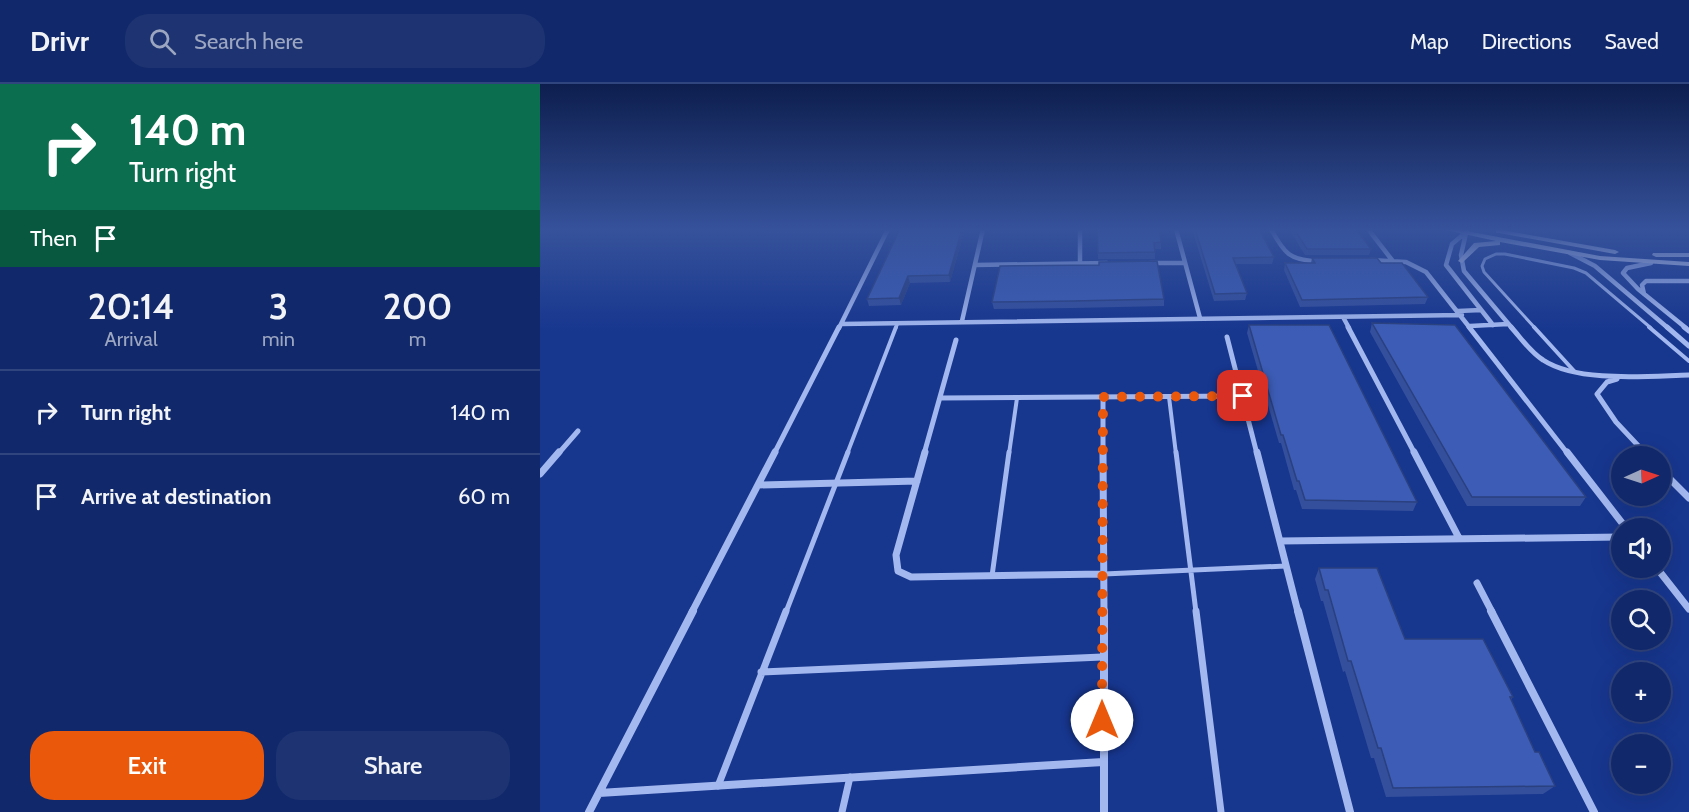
<!DOCTYPE html>
<html lang="en">
<head>
<meta charset="utf-8">
<style>
  body { margin:0; font-family:Cabin,sans-serif; background:#1e3472; color:#f1f3f6; height:100vh; display:flex; flex-direction:column; font-size:22px; white-space:nowrap }
  * { box-sizing:border-box; margin:0 }
  p { font-size:20px; color:#9ca6c1 }
  .icon { flex:none; width:33px; height:33px; fill:none; stroke:currentColor; stroke-width:2; stroke-linecap:round; stroke-linejoin:round }
  .map { position:relative; flex:1; overflow:hidden }
  .details { display:flex; flex-direction:column; background:#11286a; width:540px }
  .details>* { flex:none }
  .guide { background:#0b6e4f; color:#fff; overflow:hidden }
  .needle { width:39px; rotate:87deg }
  .fabs { position:absolute; left:1071px; top:362px; display:grid; gap:12px }
  .fabs a { display:grid; place-items:center; width:60px; height:60px; border-radius:50%; background:#11286a; box-shadow:0 6px 24px #0002,0 0 0 2px #30447e; font-size:30px }
  .pin { position:absolute; display:grid; place-items:center; width:51px; height:51px; color:#fff; margin:-26px; border-radius:12px; box-shadow:0 3px 9px #0006 }
  .me { position:absolute; width:66px; margin:-33px; rotate:0deg; stroke-linejoin:round; filter:drop-shadow(0 0 4px #0008) }
  .turn { display:flex; align-items:center; gap:21px; height:126px; padding:0 30px; font-size:27px }
  .turn .icon { width:78px; height:78px; stroke-width:2.5 }
  .turn b { display:block; font-size:42px; line-height:51px }
  .then { display:flex; align-items:center; height:57px; padding:0 30px; background:#0003; gap:12px; font-size:22px }
  .eta { display:flex; justify-content:space-evenly; align-items:center; height:102px; text-align:center }
  .eta b { font-size:36px; font-weight:600; line-height:42px }
  .cta { display:flex; gap:12px; margin-top:auto; padding:12px 30px }
  .cta a { flex:1; height:69px; border-radius:24px; background:#ea580c; color:#fff; font-size:24px; font-weight:600; line-height:69px; text-align:center }
  .cta a+a { background:#1e3472; color:#f1f3f6 }
  ul { padding:0; list-style:none }
  li { display:flex; align-items:center; gap:18px; height:84px; padding:0 30px; border-top:2px solid #30447e }
  li div { flex:1 }
  li b { display:block; font-size:22px }
  li em { font-style:normal }
  header { display:flex; align-items:center; gap:36px; box-sizing:border-box; height:84px; padding:0 30px; background:#11286a; border-bottom:2px solid #30447e }
  header strong { font-size:28px }
  nav { display:flex; gap:33px; margin-inline-start:auto; font-size:21px }
  .search { width:420px; height:54px; background:#1e3472; display:flex; align-items:center; gap:15px; box-sizing:border-box; padding:0 21px; border-radius:24px; color:#9ca6c1; font-size:22px }
  main { display:flex; flex:1; min-height:0 }
  .map>svg:first-child { display:block }
</style>
</head>
<body>
<header>
<strong>Drivr</strong>
<div class="search"><svg class="icon" aria-label="search" viewBox="0 0 24 24"><circle cx="10" cy="10" r="6"/><path d="M15 15l6 6"/></svg>Search here</div>
<nav><a>Map</a><a>Directions</a><a>Saved</a></nav>
</header>
<main>
<section class="details">
<div class="guide">
<div class="turn"><svg class="icon" aria-label="right" viewBox="0 0 24 24"><path d="M7 20v-9h11M14 6l5 5-5 5"/></svg><div><b>140 m</b>Turn right</div></div>
<div class="then">Then<svg class="icon" aria-label="arrive" viewBox="0 0 24 24"><path d="M6 21V4h12l-3 4 3 4H6"/></svg></div>
</div>
<div class="eta">
<div><b>20:14</b><p>Arrival</p></div>
<div><b>3</b><p>min</p></div>
<div><b>200</b><p>m</p></div>
</div>
<ul>
<li><svg class="icon" aria-label="right" viewBox="0 0 24 24"><path d="M7 20v-9h11M14 6l5 5-5 5"/></svg><div><b>Turn right</b></div><em>140 m</em></li>
<li><svg class="icon" aria-label="arrive" viewBox="0 0 24 24"><path d="M6 21V4h12l-3 4 3 4H6"/></svg><div><b>Arrive at destination</b></div><em>60 m</em></li>
</ul>
<div class="cta"><a>Exit</a><a>Share</a></div>
</section>
<div class="map">
<svg width="1149" height="728" viewBox="0 0 1149 728">
  <rect width="100%" height="100%" fill="#17368e"/>
  <g fill="none" stroke-linecap="round" stroke-linejoin="round">
    <path stroke="#a3b8ef" stroke-width="3" d="M 356,244 L 358,239
      M 995,244 L 944,188 L 942,182 L 945,175 L 956,170 L 965,170 L 1034,184 L 1046,189 L 1111,244"/>
    <path stroke="#a3b8ef" stroke-width="4" d="M 994,243 L 1035,288
      M 1109,243 L 1149,277
      M 629,313 L 636,370
      M 307,370 L 356,243
      M 469,370 L 477,314"/>
    <path stroke="#a3b8ef" stroke-width="5" d="M 636,368 L 656,528
      M 564,490 L 746,482
      M 452,492 L 469,368
      M 246,528 L 308,368"/>
    <path stroke="#a3b8ef" stroke-width="7" d="M 656,527 L 681,728
      M 221,588 L 562,573
      M 178,702 L 246,527
      M 302,728 L 310,693"/>
    <path stroke="#a3b8ef" stroke-width="4.5" d="M 540,145 L 540,180
      M 636,145 L 660,234
      M 731,145 C 744,169 750,177 778,177
      M 828,145 L 852,176
      M 927,145 L 921,171 L 924,187 L 972,244
      M 925,149 L 912,160 L 906,181 L 953,241
      M 1030,169 L 1055,182 L 1128,244
      M 831,176 L 866,178 L 886,188 L 930,244
      M 610,179 L 645,179
      M 1111,179 L 1087,184 L 1083,189 L 1098,205 L 1146,244
      M 435,181 L 567,179
      M 1104,210 L 1102,201 L 1106,197 L 1149,197
      M 918,227 L 941,226
      M 803,233 L 809,244
      M 422,237 L 443,145
      M 301,240 L 922,231
      M 930,242 L 968,240
      M 299,244 L 348,145"/>
    <path stroke="#a3b8ef" stroke-width="5" d="M 808,243 L 875,370
      M 929,243 L 1028,370
      M 971,243 C 981,254 990,268 1003,276 C 1038,299 1108,292 1149,291
      M 1127,243 L 1149,262
      M 1144,243 L 1149,247
      M 687,253 L 717,370
      M 1077,295 L 1067,298 L 1057,310 L 1076,338 L 1106,370
      M 563,313 L 563,370
      M 400,314 L 703,312
      M 18,370 L 38,347
      M 234,370 L 299,243
      M 384,370 L 416,256"/>
    <path stroke="#a3b8ef" stroke-width="7" d="M 385,368 L 356,471 L 358,487 L 371,493 L 564,490
      M 563,368 L 564,528
      M 717,368 L 758,528
      M 874,368 L 919,454
      M 1027,368 L 1086,444
      M 1104,368 L 1108,372
      M 1120,385 L 1149,414
      M 0,390 L 19,368
      M 218,401 L 377,397
      M 740,457 L 1082,453
      M 1116,483 L 1149,525
      M 937,499 L 952,528
      M 152,528 L 235,368"/>
    <path stroke="#a3b8ef" stroke-width="8" d="M 564,527 L 564,728
      M 758,527 L 810,728
      M 951,527 L 1054,728
      M 59,709 L 563,678
      M 49,728 L 153,527"/>
    <path fill="#d1dcfb" fill-rule="evenodd" d="M 901,145 L 916,145 L 1060,172 L 1149,178 L 1149,182 L 1060,176 L 960,158 L 960,161 L 939,163 L 922,179 L 918,177 L 934,159 L 956,157 Z
      M 956,145 L 1075,166 L 1079,168 L 1075,170 L 959,149 L 956,149 Z
      M 1113,169 L 1149,169 L 1149,173 L 1116,173 L 1112,171 Z"/>
  </g>
  <path fill="#344f9c" d="M 360,145 L 425,145 L 410,198 L 370,199 L 361,221 L 329,222 L 327,215 Z
    M 557,145 L 621,158 L 621,165 L 615,165 L 615,175 L 558,175 Z
    M 652,145 L 719,145 L 734,173 L 732,180 L 696,180 L 707,209 L 705,216 L 674,217 Z
    M 749,145 L 816,145 L 831,165 L 829,171 L 765,171 Z
    M 772,174 L 841,179 L 888,213 L 885,220 L 760,223 L 744,186 L 745,179 L 771,179 Z
    M 624,215 L 624,222 L 533,224 L 454,225 L 452,218 Z
    M 832,239 L 1046,413 L 1040,422 L 927,422 L 830,248 Z
    M 709,241 L 877,418 L 873,427 L 762,425 L 756,406 L 754,406 L 741,359 L 739,359 L 707,249 Z
    M 779,484 L 865,555 L 973,613 L 971,616 L 995,668 L 1015,702 L 1003,710 L 846,713 L 834,674 L 831,674 L 805,587 L 803,588 L 783,517 L 781,517 L 775,495 Z"/>
  <path fill="#2a407f" d="M 422,145 L 425,145 L 410,198 L 409,191 Z
    M 368,192 L 370,199 L 361,221 L 359,214 Z"/>
  <path fill="#3c5cb5" stroke="#2a407f" stroke-width="1.5" d="M 360,145 L 422,145 L 409,191 L 368,192 L 359,214 L 327,215 Z
    M 557,145 L 619,145 L 621,158 L 614,159 L 615,168 L 558,169 Z
    M 655,145 L 719,145 L 734,173 L 693,174 L 707,209 L 675,210 Z
    M 754,145 L 816,145 L 831,165 L 767,165 Z
    M 772,174 L 837,174 L 841,179 L 862,179 L 888,213 L 762,216 L 745,179 L 775,179 Z
    M 617,177 L 624,215 L 533,217 L 452,218 L 460,182 L 559,181 L 559,178 Z
    M 832,239 L 915,241 L 1046,413 L 932,413 Z
    M 709,241 L 789,241 L 877,418 L 765,416 L 759,397 L 757,397 L 743,351 L 741,351 Z
    M 779,484 L 837,484 L 865,555 L 943,555 L 973,613 L 970,613 L 995,668 L 999,668 L 1015,702 L 853,704 L 841,664 L 838,664 L 811,577 L 808,577 L 788,506 L 785,506 Z"/>
  <linearGradient id="sky" x2="0" y2="1"><stop stop-color="#0d1e4e"/><stop offset="0.59" stop-color="#36529b"/><stop offset="1" stop-color="#36529b" stop-opacity="0"/></linearGradient>
  <rect width="1149" height="247" fill="url(#sky)"/>
  <g fill="none" stroke-linecap="round" stroke-linejoin="round">
    <path stroke="#ea580c" stroke-width="10" stroke-dasharray="0 18" d="M 562,636 L 563,313 L 703,312"/>
  </g>
</svg>
<div class="fabs">
<a><svg class="needle" viewBox="-14 -14 28 28"><path d="M0-13l5 13h-10z" fill="#e53935"/><path d="M0 13l5-13h-10z" fill="#9ca6c1"/></svg></a>
<a><svg class="icon" aria-label="sound" viewBox="0 0 24 24"><path d="M4 9h4l5-4v14l-5-4H4zM17 9q2 3 0 6"/></svg></a>
<a><svg class="icon" aria-label="search" viewBox="0 0 24 24"><circle cx="10" cy="10" r="6"/><path d="M15 15l6 6"/></svg></a>
<a>+</a>
<a>−</a>
</div>
<div class="pin" style="left:703px;top:312px;background:#d93025"><svg class="icon" aria-label="arrive" viewBox="0 0 24 24"><path d="M6 21V4h12l-3 4 3 4H6"/></svg></div>
<svg class="me" style="left:562px;top:636px" viewBox="-20 -20 40 40"><circle r="19" fill="#fff"/><path d="M0-13L10 11 0 6-10 11z" fill="#ea580c"/></svg>
</div>
</main>
</body>
</html>
